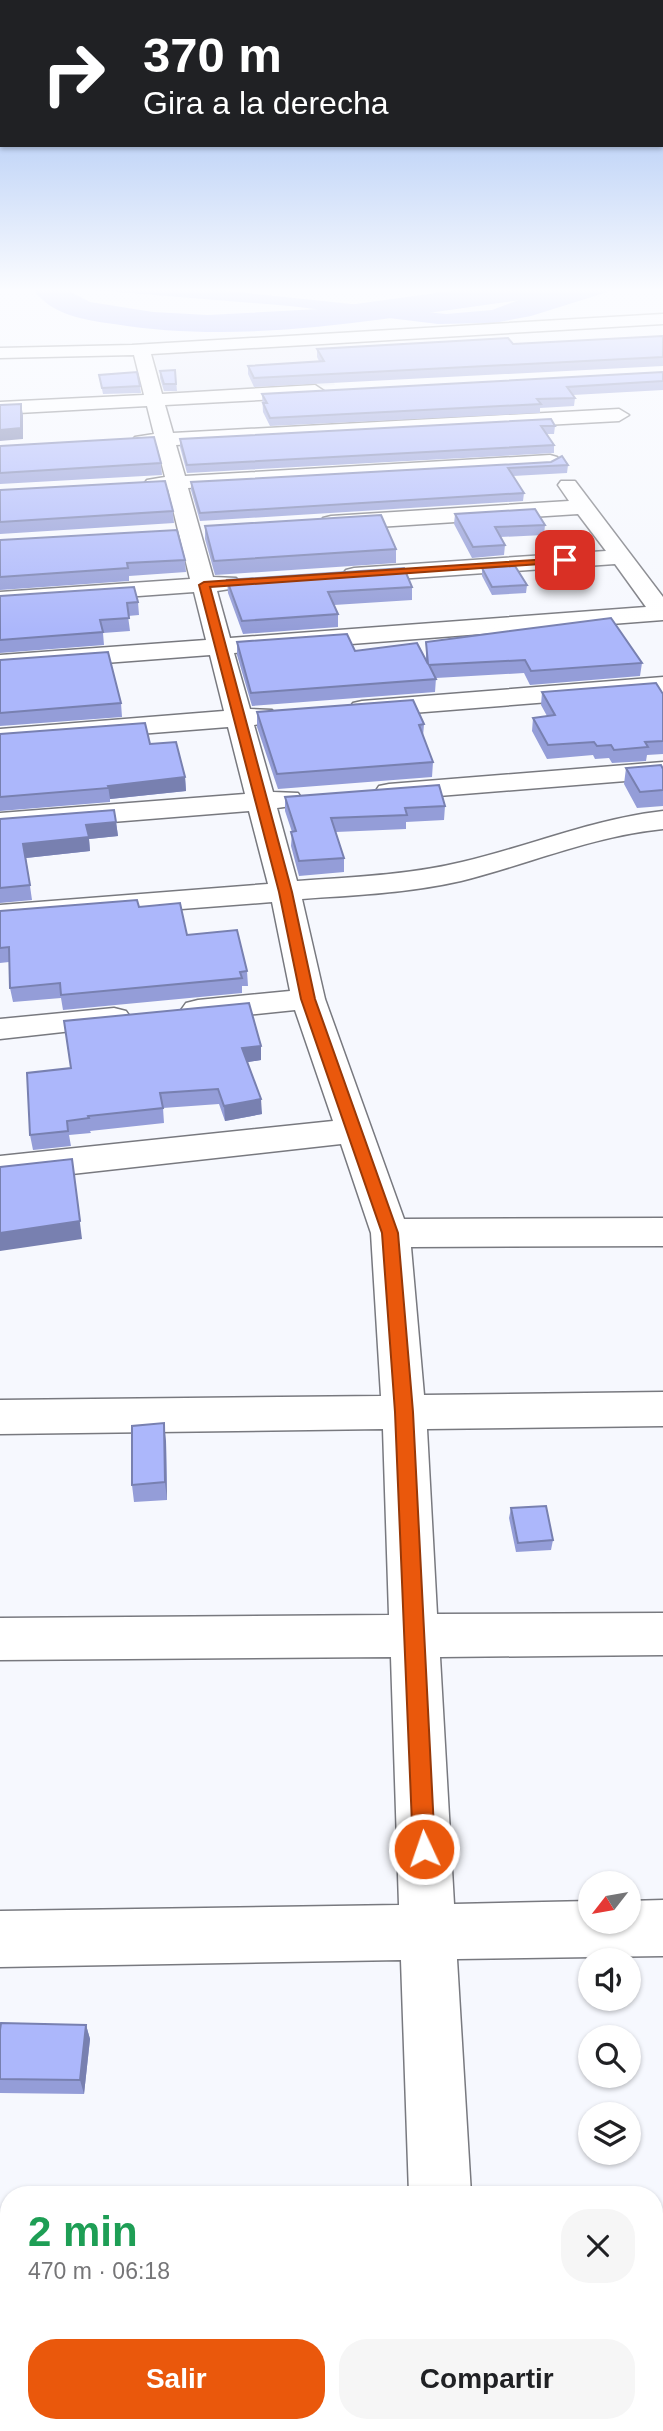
<!DOCTYPE html>
<html lang="es">
<head>
<meta charset="utf-8">
<style>
  body { margin:0; font-family:Helvetica,sans-serif; background:#f6f6f6; color:#202124; height:100vh; display:flex; flex-direction:column; font-size:26px; white-space:nowrap }
  * { box-sizing:border-box; margin:0 }
  p { font-size:23px; color:#757577 }
  .icon { flex:none; width:38px; height:38px; fill:none; stroke:currentColor; stroke-width:2; stroke-linecap:round; stroke-linejoin:round }
  .map { position:relative; flex:1; overflow:hidden }
  .panel { position:absolute; left:0px; top:2186px; width:663px; height:247px; display:flex; flex-direction:column; background:#fff; border-radius:28px 28px 0 0; box-shadow:0 2px 5px #0004 }
  .panel>* { flex:none }
  .hud { position:absolute; left:0px; top:0px; width:663px; height:147px; box-shadow:0 2px 5px #0004; background:#202124; color:#fff; overflow:hidden }
  .needle { width:46px; rotate:239deg }
  .tools { position:absolute; left:578px; top:1871px; display:grid; gap:14px }
  .tools a { display:grid; place-items:center; width:63px; height:63px; border-radius:50%; background:#fff; box-shadow:0 2px 5px #0004; font-size:35px }
  .pin { position:absolute; display:grid; place-items:center; width:60px; height:60px; color:#fff; margin:-30px; border-radius:14px; box-shadow:0 4px 10px #0006 }
  .me { position:absolute; width:77px; margin:-38px; rotate:357deg; stroke-linejoin:round; filter:drop-shadow(0 0 5px #0008) }
  .turn { display:flex; align-items:center; gap:24px; height:147px; padding:0 28px; font-size:32px }
  .turn .icon { width:91px; height:91px; stroke-width:2.5 }
  .turn b { display:block; font-size:49px; line-height:60px }
  .round { display:grid; place-items:center; flex:none; width:74px; height:74px; border-radius:28px; background:#f6f6f6 }
  .head { display:flex; align-items:center; justify-content:space-between; height:119px; padding:0 28px }
  h1 { font-size:42px; font-weight:800; line-height:52px; color:#1e9e55 }
  .button { display:flex; gap:14px; margin-top:auto; padding:14px 28px }
  .button a { flex:1; height:80px; border-radius:28px; background:#ea580c; color:#fff; font-size:28px; font-weight:800; line-height:80px; text-align:center }
  .button a+a { background:#f6f6f6; color:#202124 }
  .map>svg:first-child { display:block }
</style>
</head>
<body>
<div class="map">
<svg width="663" height="2431" viewBox="0 0 663 2431">
  <rect width="100%" height="100%" fill="#f6f8fe"/>
  <path fill="#e9ecf9" d="M 316,344 L 335,385 L 164,395 L 153,352 Z"/>
  <path fill="#9da9fd" d="M 81,289 L 208,289 L 446,314 L 492,310 L 549,289 L 617,289 L 531,316 L 494,323 L 438,324 L 290,306 Z"/>
  <g fill="none" stroke-linecap="round" stroke-linejoin="round">
    <path fill="#9da9fd" fill-rule="evenodd" d="M 33,289 L 65,289 L 90,302 L 153,312 L 208,315 L 319,309 L 465,289 L 552,289 L 547,295 L 537,298 C 396,315 255,347 114,324 C 84,320 51,315 33,289 Z"/>
    <g stroke="#78797f" stroke-width="3">
      <path id="minor" d="M 663,314 L 663,324 L 151,354 L 162,394 L 315,385 L 324,391 L 315,397 L 165,405 L 173,433 L 619,409 L 629,415 L 619,421 L 176,445 L 185,476 L 550,455 L 557,457 L 560,461 L 557,465 L 550,467 L 188,488 L 213,577 L 236,578 L 240,583 L 236,588 L 217,591 L 230,638 L 646,607 L 615,564 L 354,582 L 346,580 L 342,575 L 346,570 L 354,568 L 606,551 L 578,514 L 331,530 L 323,528 L 320,523 L 323,518 L 331,516 L 569,501 L 558,485 L 561,481 L 575,481 L 663,597 L 663,620 L 234,653 L 250,709 L 272,710 L 276,716 L 272,722 L 254,725 L 273,792 L 298,793 L 302,799 L 298,805 L 277,808 L 297,881 C 352,877 408,875 462,862 C 530,846 593,819 663,811 L 663,829 C 593,836 529,864 461,881 C 409,893 355,895 302,899 L 325,999 L 404,1219 L 663,1218 L 663,1246 L 411,1247 L 424,1395 L 663,1392 L 663,1426 L 427,1429 L 437,1614 L 663,1613 L 663,1655 L 440,1657 L 454,1904 L 590,1901 L 590,1922 L 628,1922 L 628,1901 L 663,1900 L 663,1956 L 457,1959 L 471,2194 L 409,2194 L 401,1960 L 0,1967 L 0,1911 L 399,1905 L 391,1657 L 0,1660 L 0,1618 L 389,1615 L 383,1429 L 0,1434 L 0,1400 L 381,1396 L 371,1233 L 341,1144 L 0,1182 L 0,1156 L 333,1121 L 295,1010 L 198,1020 L 186,1017 L 181,1010 L 186,1003 L 198,1000 L 290,991 L 272,902 L 0,923 L 0,905 L 268,884 L 249,811 L 0,831 L 0,813 L 245,794 L 228,727 L 0,745 L 0,729 L 224,711 L 210,655 L 0,671 L 0,655 L 206,640 L 194,592 L 0,606 L 0,592 L 190,579 L 168,489 L 147,488 L 144,484 L 147,480 L 165,477 L 157,446 L 135,445 L 132,441 L 135,437 L 154,434 L 147,406 L 0,414 L 0,402 L 144,395 L 134,355 L 0,358 L 0,348 L 132,345 Z
        M 663,677 L 663,693 L 362,717 L 353,715 L 349,709 L 353,703 L 362,701 Z
        M 663,762 L 663,778 L 389,800 L 379,798 L 375,792 L 379,786 L 389,784 Z
        M 114,1008 L 126,1011 L 131,1018 L 126,1025 L 0,1039 L 0,1019 Z
        M 654,2288 L 663,2288 L 663,2354 L 654,2354 Z
        M 417,2424 L 485,2424 L 485,2431 L 417,2431 Z"/>
    </g>
    <use href="#minor" fill="#fff" fill-rule="evenodd"/>
  </g>
  <path fill="#949dd8" d="M 663,336 L 663,366 L 254,387 L 248,374 L 248,366 L 319,361 L 317,357 L 317,349 L 513,344 Z
    M 175,370 L 177,391 L 164,391 L 160,378 L 160,371 Z
    M 663,372 L 663,390 L 573,395 L 575,398 L 574,406 L 540,408 L 540,413 L 270,426 L 263,412 L 262,394 Z
    M 99,375 L 140,386 L 141,393 L 103,394 Z
    M 555,426 L 554,434 L 547,434 L 554,445 L 554,453 L 187,473 L 180,447 L 180,439 Z
    M 0,446 L 161,463 L 162,475 L 0,484 Z
    M 568,465 L 567,473 L 513,476 L 524,493 L 523,501 L 200,521 L 191,490 L 191,482 Z
    M 0,490 L 173,511 L 174,523 L 0,534 Z
    M 455,514 L 545,525 L 544,535 L 500,537 L 505,545 L 504,555 L 472,558 L 454,524 Z
    M 205,526 L 396,549 L 396,563 L 215,575 L 205,539 Z
    M 0,540 L 185,560 L 186,572 L 129,576 L 129,581 L 0,590 Z
    M 482,568 L 527,585 L 526,593 L 492,595 L 482,576 Z
    M 227,580 L 412,587 L 412,600 L 334,605 L 338,614 L 338,627 L 243,634 L 228,593 Z
    M 0,596 L 138,602 L 139,615 L 128,616 L 130,631 L 103,633 L 104,645 L 0,653 Z
    M 237,642 L 355,651 L 426,660 L 426,642 L 642,663 L 640,676 L 530,685 L 524,673 L 436,678 L 435,692 L 252,706 L 237,655 Z
    M 0,660 L 121,703 L 122,717 L 0,726 Z
    M 542,692 L 663,694 L 663,754 L 647,755 L 646,761 L 612,763 L 609,758 L 595,759 L 593,755 L 547,759 L 532,731 L 533,718 L 547,716 L 541,705 Z
    M 257,712 L 424,724 L 423,737 L 433,762 L 432,777 L 278,789 L 257,727 Z
    M 0,734 L 150,744 L 185,777 L 186,791 L 110,799 L 110,802 L 0,811 Z
    M 626,768 L 663,769 L 663,806 L 637,808 L 624,784 Z
    M 285,797 L 445,806 L 444,820 L 406,822 L 406,829 L 336,832 L 344,858 L 344,872 L 299,876 L 291,846 L 292,832 L 285,811 Z
    M 0,819 L 116,822 L 118,836 L 89,839 L 90,851 L 26,858 L 32,900 L 0,903 Z
    M 139,907 L 247,971 L 248,986 L 242,986 L 242,993 L 63,1010 L 61,998 L 13,1002 L 10,988 L 9,962 L 0,963 L 0,911 Z
    M 261,1046 L 261,1060 L 247,1062 L 262,1114 L 225,1121 L 219,1104 L 163,1108 L 164,1123 L 90,1131 L 91,1133 L 69,1135 L 71,1146 L 33,1150 L 30,1135 Z
    M 166,1441 L 167,1500 L 134,1502 L 132,1485 Z
    M 511,1508 L 553,1540 L 551,1550 L 516,1552 L 509,1518 Z
    M 86,2025 L 90,2039 L 84,2094 L 0,2093 L 0,2030 Z"/>
  <path fill="#7880b0" d="M 21,404 L 23,415 L 23,439 L 0,441 L 0,430 Z
    M 185,777 L 186,791 L 110,799 L 108,786 Z
    M 116,822 L 118,836 L 89,839 L 90,851 L 26,858 L 23,844 L 86,825 Z
    M 261,1046 L 261,1060 L 243,1063 L 242,1048 Z
    M 261,1099 L 262,1114 L 225,1121 L 224,1106 Z
    M 72,1159 L 82,1239 L 0,1251 L 0,1233 Z
    M 164,1423 L 166,1441 L 167,1500 L 165,1482 Z
    M 86,2025 L 90,2039 L 84,2094 L 80,2080 Z"/>
  <path fill="#acb7fb" stroke="#7880b0" stroke-width="2" d="M 663,336 L 663,357 L 254,378 L 248,366 L 324,361 L 317,349 L 508,338 L 513,344 Z
    M 175,370 L 176,384 L 164,384 L 160,371 Z
    M 137,372 L 140,386 L 102,388 L 99,375 Z
    M 663,372 L 663,381 L 567,387 L 575,398 L 537,399 L 541,404 L 270,418 L 263,403 L 267,403 L 262,394 Z
    M 21,404 L 21,428 L 0,430 L 0,405 Z
    M 551,419 L 555,426 L 541,426 L 554,445 L 187,465 L 180,439 Z
    M 154,437 L 161,463 L 0,473 L 0,446 Z
    M 562,456 L 568,465 L 508,468 L 524,493 L 200,513 L 191,482 L 551,462 Z
    M 165,481 L 173,511 L 0,522 L 0,490 Z
    M 535,509 L 545,525 L 495,527 L 505,545 L 473,547 L 455,514 Z
    M 381,515 L 396,549 L 214,561 L 205,526 Z
    M 177,530 L 185,560 L 127,563 L 128,568 L 0,577 L 0,540 Z
    M 515,566 L 527,585 L 492,587 L 482,568 Z
    M 404,568 L 412,587 L 328,592 L 338,614 L 242,621 L 227,580 Z
    M 134,587 L 138,602 L 127,603 L 129,618 L 100,620 L 103,632 L 0,640 L 0,596 Z
    M 611,618 L 642,663 L 531,671 L 525,660 L 429,665 L 436,679 L 251,693 L 237,642 L 347,634 L 355,651 L 417,643 L 428,664 L 426,642 Z
    M 108,652 L 121,703 L 0,713 L 0,660 Z
    M 656,683 L 663,694 L 663,741 L 645,742 L 648,747 L 614,750 L 611,745 L 597,746 L 594,742 L 548,745 L 533,718 L 555,715 L 542,692 Z
    M 413,700 L 424,724 L 419,725 L 433,762 L 277,774 L 257,712 Z
    M 145,723 L 150,744 L 176,742 L 185,777 L 108,786 L 109,788 L 0,797 L 0,734 Z
    M 661,765 L 663,769 L 663,790 L 640,792 L 626,768 Z
    M 439,785 L 445,806 L 405,808 L 407,815 L 331,818 L 344,858 L 299,861 L 291,832 L 296,831 L 285,797 Z
    M 114,810 L 116,822 L 86,825 L 89,837 L 23,844 L 30,885 L 0,888 L 0,819 Z
    M 137,900 L 139,907 L 180,903 L 187,935 L 237,930 L 247,971 L 240,972 L 242,978 L 61,995 L 60,983 L 10,988 L 9,947 L 0,948 L 0,911 Z
    M 249,1003 L 261,1046 L 242,1048 L 261,1099 L 224,1106 L 218,1089 L 160,1093 L 163,1108 L 88,1116 L 89,1118 L 67,1121 L 68,1131 L 30,1135 L 27,1073 L 71,1068 L 64,1021 Z
    M 72,1159 L 80,1221 L 0,1233 L 0,1167 Z
    M 164,1423 L 165,1482 L 132,1485 L 132,1426 Z
    M 546,1506 L 553,1540 L 518,1543 L 511,1508 Z
    M 1,2023 L 86,2025 L 80,2080 L 0,2079 L 0,2030 Z"/>
  <linearGradient id="sky" x2="0" y2="1"><stop stop-color="#8ab0f0"/><stop offset="0.46" stop-color="#fbfcff"/><stop offset="1" stop-color="#fbfcff" stop-opacity="0"/></linearGradient>
  <rect width="663" height="630" fill="url(#sky)"/>
  <path fill="#ea580c" stroke="#983908" stroke-width="2" d="M 565,558 L 570,560 L 569,562 L 210,587 L 292,892 L 315,999 L 398,1233 L 413,1412 L 435,1849 L 432,1857 L 424,1860 L 416,1857 L 413,1849 L 395,1412 L 382,1233 L 301,999 L 279,892 L 199,585 L 204,582 Z"/>
</svg>
<div class="tools">
<a><svg class="needle" viewBox="-14 -14 28 28"><path d="M0-13l5 13h-10z" fill="#e53935"/><path d="M0 13l5-13h-10z" fill="#757577"/></svg></a>
<a><svg class="icon" aria-label="sound" viewBox="0 0 24 24"><path d="M4 9h4l5-4v14l-5-4H4zM17 9q2 3 0 6"/></svg></a>
<a><svg class="icon" aria-label="search" viewBox="0 0 24 24"><circle cx="10" cy="10" r="6"/><path d="M15 15l6 6"/></svg></a>
<a><svg class="icon" aria-label="layers" viewBox="0 0 24 24"><path d="M12 4l9 5-9 5-9-5zM3 14l9 5 9-5"/></svg></a>
</div>
<div class="pin" style="left:565px;top:560px;background:#d93025"><svg class="icon" aria-label="arrive" viewBox="0 0 24 24"><path d="M6 21V4h12l-3 4 3 4H6"/></svg></div>
<svg class="me" style="left:424px;top:1849px" viewBox="-20 -20 40 40"><circle r="17" fill="#ea580c" stroke="#fff" stroke-width="3"/><path d="M0-11L8 9 0 5-8 9z" fill="#fff"/></svg>
<div class="hud">
<div class="turn"><svg class="icon" aria-label="right" viewBox="0 0 24 24"><path d="M7 20v-9h11M14 6l5 5-5 5"/></svg><div><b>370 m</b>Gira a la derecha</div></div>
</div>
<section class="panel">
<div class="head"><div><h1>2 min</h1><p>470 m · 06:18</p></div><a class="round"><svg class="icon" aria-label="close" viewBox="0 0 24 24"><path d="M6 6l12 12M18 6L6 18"/></svg></a></div>
<div class="button"><a>Salir</a><a>Compartir</a></div>
</section>
</div>
</body>
</html>
